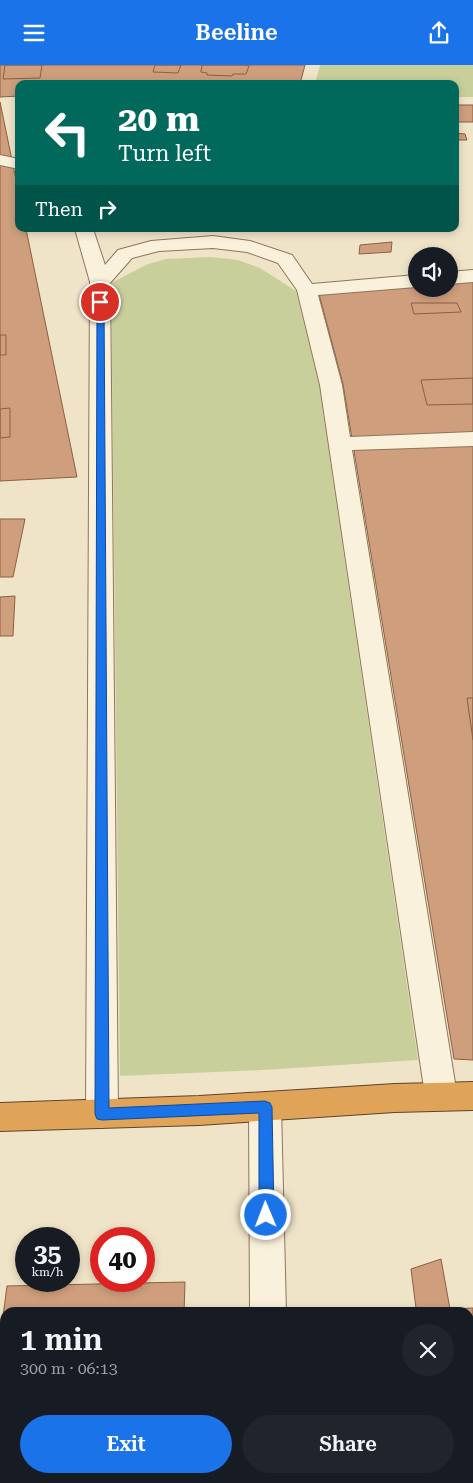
<!DOCTYPE html>
<html lang="en">
<head>
<meta charset="utf-8">
<style>
  body { margin:0; font-family:"Roboto Serif",serif; background:#20242c; color:#f1f3f6; height:100vh; display:flex; flex-direction:column; font-size:19px; white-space:nowrap }
  * { box-sizing:border-box; margin:0 }
  p { font-size:16px; color:#9ea1a6 }
  .icon { flex:none; width:28px; height:28px; fill:none; stroke:currentColor; stroke-width:2; stroke-linecap:round; stroke-linejoin:round }
  .map { position:relative; flex:1; overflow:hidden }
  .side { position:absolute; left:0px; top:1242px; width:474px; height:176px; display:flex; flex-direction:column; background:#171b24; border-radius:15px 15px 0 0; box-shadow:0 2px 8px #0003 }
  .side>* { flex:none }
  .guide { position:absolute; left:15px; top:15px; width:444px; height:152px; border-radius:10px; box-shadow:0 2px 8px #0003; background:#00695c; color:#fff; overflow:hidden }
  .fabs { position:absolute; left:408px; top:182px; display:grid; gap:10px }
  .fabs a { display:grid; place-items:center; width:50px; height:50px; border-radius:50%; background:#171b24; box-shadow:0 2px 8px #0003; font-size:25px }
  .speed { position:absolute; left:15px; top:1162px; display:flex; gap:10px; font-size:25px; font-weight:700; text-align:center }
  .speed>* { display:grid; place-content:center; width:65px; height:65px; border-radius:50%; background:#171b24; box-shadow:0 2px 8px #0003; line-height:1 }
  .speed small { font-size:12px; font-weight:400 }
  .speed .limit { border:8px solid #d22; background:#fff; color:#111 }
  .pin { position:absolute; display:grid; place-items:center; width:42px; height:42px; color:#fff; margin:-21px; border:2px solid #fff; border-radius:50%; box-shadow:0 1px 5px #0007 }
  .me { position:absolute; width:55px; margin:-28px; rotate:359deg; stroke-linejoin:round; filter:drop-shadow(0 0 4px #0008) }
  .turn { display:flex; align-items:center; gap:18px; height:105px; padding:0 20px; font-size:22px }
  .turn .icon { width:65px; height:65px; stroke-width:2.5 }
  .turn b { display:block; font-size:35px; line-height:42px }
  .then { display:flex; align-items:center; height:48px; padding:0 20px; background:#0003; gap:10px; font-size:19px }
  .round { display:grid; place-items:center; flex:none; width:52px; height:52px; border-radius:26px; background:#20242c }
  .summary { display:flex; align-items:center; justify-content:space-between; height:85px; padding:0 20px }
  h1 { font-size:30px; font-weight:600; line-height:38px }
  .button { display:flex; gap:10px; margin-top:auto; padding:10px 20px }
  .button a { flex:1; height:58px; border-radius:30px; background:#1a73e8; color:#fff; font-size:20px; font-weight:600; line-height:58px; text-align:center }
  .button a+a { background:#20242c; color:#f1f3f6 }
  header { display:flex; justify-content:space-between; align-items:center; height:65px; padding:0 20px; background:#1a73e8; color:#fff; font-size:22px; font-weight:600 }
  .map>svg:first-child { display:block }
</style>
</head>
<body>
<header><svg class="icon" aria-label="menu" viewBox="0 0 24 24"><path d="M4 6h16M4 12h16M4 18h16"/></svg>Beeline<svg class="icon" aria-label="share" viewBox="0 0 24 24"><path d="M12 15V3M7 8l5-5 5 5M5 13v7h14v-7"/></svg></header>
<div class="map">
<svg width="473" height="1418" viewBox="0 0 473 1418">
  <rect width="100%" height="100%" fill="#f0e4c8"/>
  <path fill="#c9cf9b" d="M 320,0 L 473,0 L 473,32 L 455,32 L 455,19 L 315,19 Z
    M 211,192 L 238,195 L 260,203 L 296,226 L 319,320 L 418,995 L 263,1005 L 120,1011 L 111,218 L 148,199 L 166,194 Z"/>
  <path fill="#cf9f7d" stroke="#8d5f41" d="M 0,0 L 305,0 L 300,19 L 19,19 L 19,31 L 0,32 Z
    M 5,0 L 42,0 L 40,13 L 3,14 Z
    M 155,0 L 181,0 L 178,8 L 153,7 Z
    M 202,0 L 245,0 L 249,1 L 246,9 L 233,9 L 232,11 L 207,10 L 207,8 L 201,7 Z
    M 0,37 L 19,129 L 19,164 L 26,164 L 77,412 L 0,416 Z
    M 455,40 L 473,40 L 473,57 L 455,57 Z
    M 455,68 L 465,69 L 467,75 L 455,75 Z
    M 392,177 L 391,187 L 359,189 L 360,180 Z
    M 473,216 L 473,995 L 454,994 L 343,319 L 319,229 L 416,221 L 416,224 L 449,224 L 449,218 Z
    M 411,238 L 457,238 L 461,247 L 414,249 Z
    M 0,270 L 6,270 L 6,290 L 0,290 Z
    M 473,313 L 473,339 L 427,340 L 421,315 Z
    M 10,343 L 10,372 L 0,373 L 0,344 Z
    M 0,454 L 25,454 L 13,512 L 0,512 Z
    M 15,531 L 13,571 L 0,571 L 0,532 Z
    M 467,633 L 473,633 L 473,675 Z
    M 441,1194 L 450,1244 L 416,1243 L 411,1204 Z
    M 185,1217 L 184,1248 L 5,1248 L 5,1297 L 0,1297 L 0,1274 L 7,1221 Z
    M 473,1243 L 473,1312 L 469,1312 L 469,1248 L 450,1248 L 450,1244 Z
    M 469,1386 L 473,1386 L 473,1418 L 468,1418 L 467,1414 Z
    M 62,1414 L 62,1418 L 1,1418 L 2,1416 Z"/>
  <g fill="none" stroke-linecap="round" stroke-linejoin="round">
    <g stroke="#8d765c" stroke-width="2">
      <path id="minor" d="M 0,90 L 19,94 L 19,104 L 0,100 Z
        M 75,164 L 93,164 L 105,200 L 118,185 L 151,176 L 213,171 L 250,176 L 292,190 L 312,219 L 416,210 L 416,222 L 318,230 L 342,320 L 350,372 L 473,367 L 473,381 L 352,385 L 457,1030 L 453,1040 L 441,1044 L 429,1040 L 425,1030 L 320,320 L 297,225 L 278,198 L 247,187 L 213,183 L 159,186 L 132,193 L 110,218 L 118,1049 L 114,1059 L 102,1063 L 90,1059 L 86,1049 L 90,217 Z
        M 473,205 L 473,217 L 449,219 L 449,207 Z
        M 265,1028 L 277,1032 L 281,1042 L 286,1248 L 250,1248 L 249,1042 L 253,1032 Z
        M 0,1370 L 5,1370 L 5,1408 L 0,1408 Z
        M 132,1414 L 170,1414 L 169,1418 L 131,1418 Z
        M 260,1414 L 298,1414 L 298,1418 L 260,1418 Z"/>
    </g>
    <g stroke="#5b4430" stroke-width="2">
      <path id="highway" d="M 473,1017 L 473,1045 L 395,1047 L 199,1060 L 0,1066 L 0,1038 L 199,1031 L 395,1019 Z"/>
    </g>
    <use href="#minor" fill="#faf1dc" fill-rule="evenodd"/>
    <use href="#highway" fill="#e0a458" fill-rule="evenodd"/>
  </g>
  <path fill="#1a73e8" stroke="#114b97" d="M 97,235 L 104,237 L 109,1043 L 265,1036 L 270,1038 L 272,1042 L 274,1150 L 272,1155 L 266,1157 L 261,1155 L 259,1150 L 259,1048 L 102,1055 L 97,1054 L 95,1049 Z"/>
</svg>
<div class="fabs">
<a><svg class="icon" aria-label="sound" viewBox="0 0 24 24"><path d="M4 9h4l5-4v14l-5-4H4zM17 9q2 3 0 6"/></svg></a>
</div>
<div class="speed"><div>35<small>km/h</small></div><div class="limit">40</div></div>
<div class="pin" style="left:100px;top:237px;background:#d93025"><svg class="icon" aria-label="arrive" viewBox="0 0 24 24"><path d="M6 21V4h12l-3 4 3 4H6"/></svg></div>
<svg class="me" style="left:266px;top:1150px" viewBox="-20 -20 40 40"><circle r="17" fill="#1a73e8" stroke="#fff" stroke-width="3"/><path d="M0-11L8 9 0 5-8 9z" fill="#fff"/></svg>
<div class="guide">
<div class="turn"><svg class="icon" aria-label="left" viewBox="0 0 24 24"><path d="M17 20v-9H6M10 6l-5 5 5 5"/></svg><div><b>20 m</b>Turn left</div></div>
<div class="then">Then<svg class="icon" aria-label="right" viewBox="0 0 24 24"><path d="M7 20v-9h11M14 6l5 5-5 5"/></svg></div>
</div>
<section class="side">
<div class="summary"><div><h1>1 min</h1><p>300 m · 06:13</p></div><a class="round"><svg class="icon" aria-label="close" viewBox="0 0 24 24"><path d="M6 6l12 12M18 6L6 18"/></svg></a></div>
<div class="button"><a>Exit</a><a>Share</a></div>
</section>
</div>
</body>
</html>
